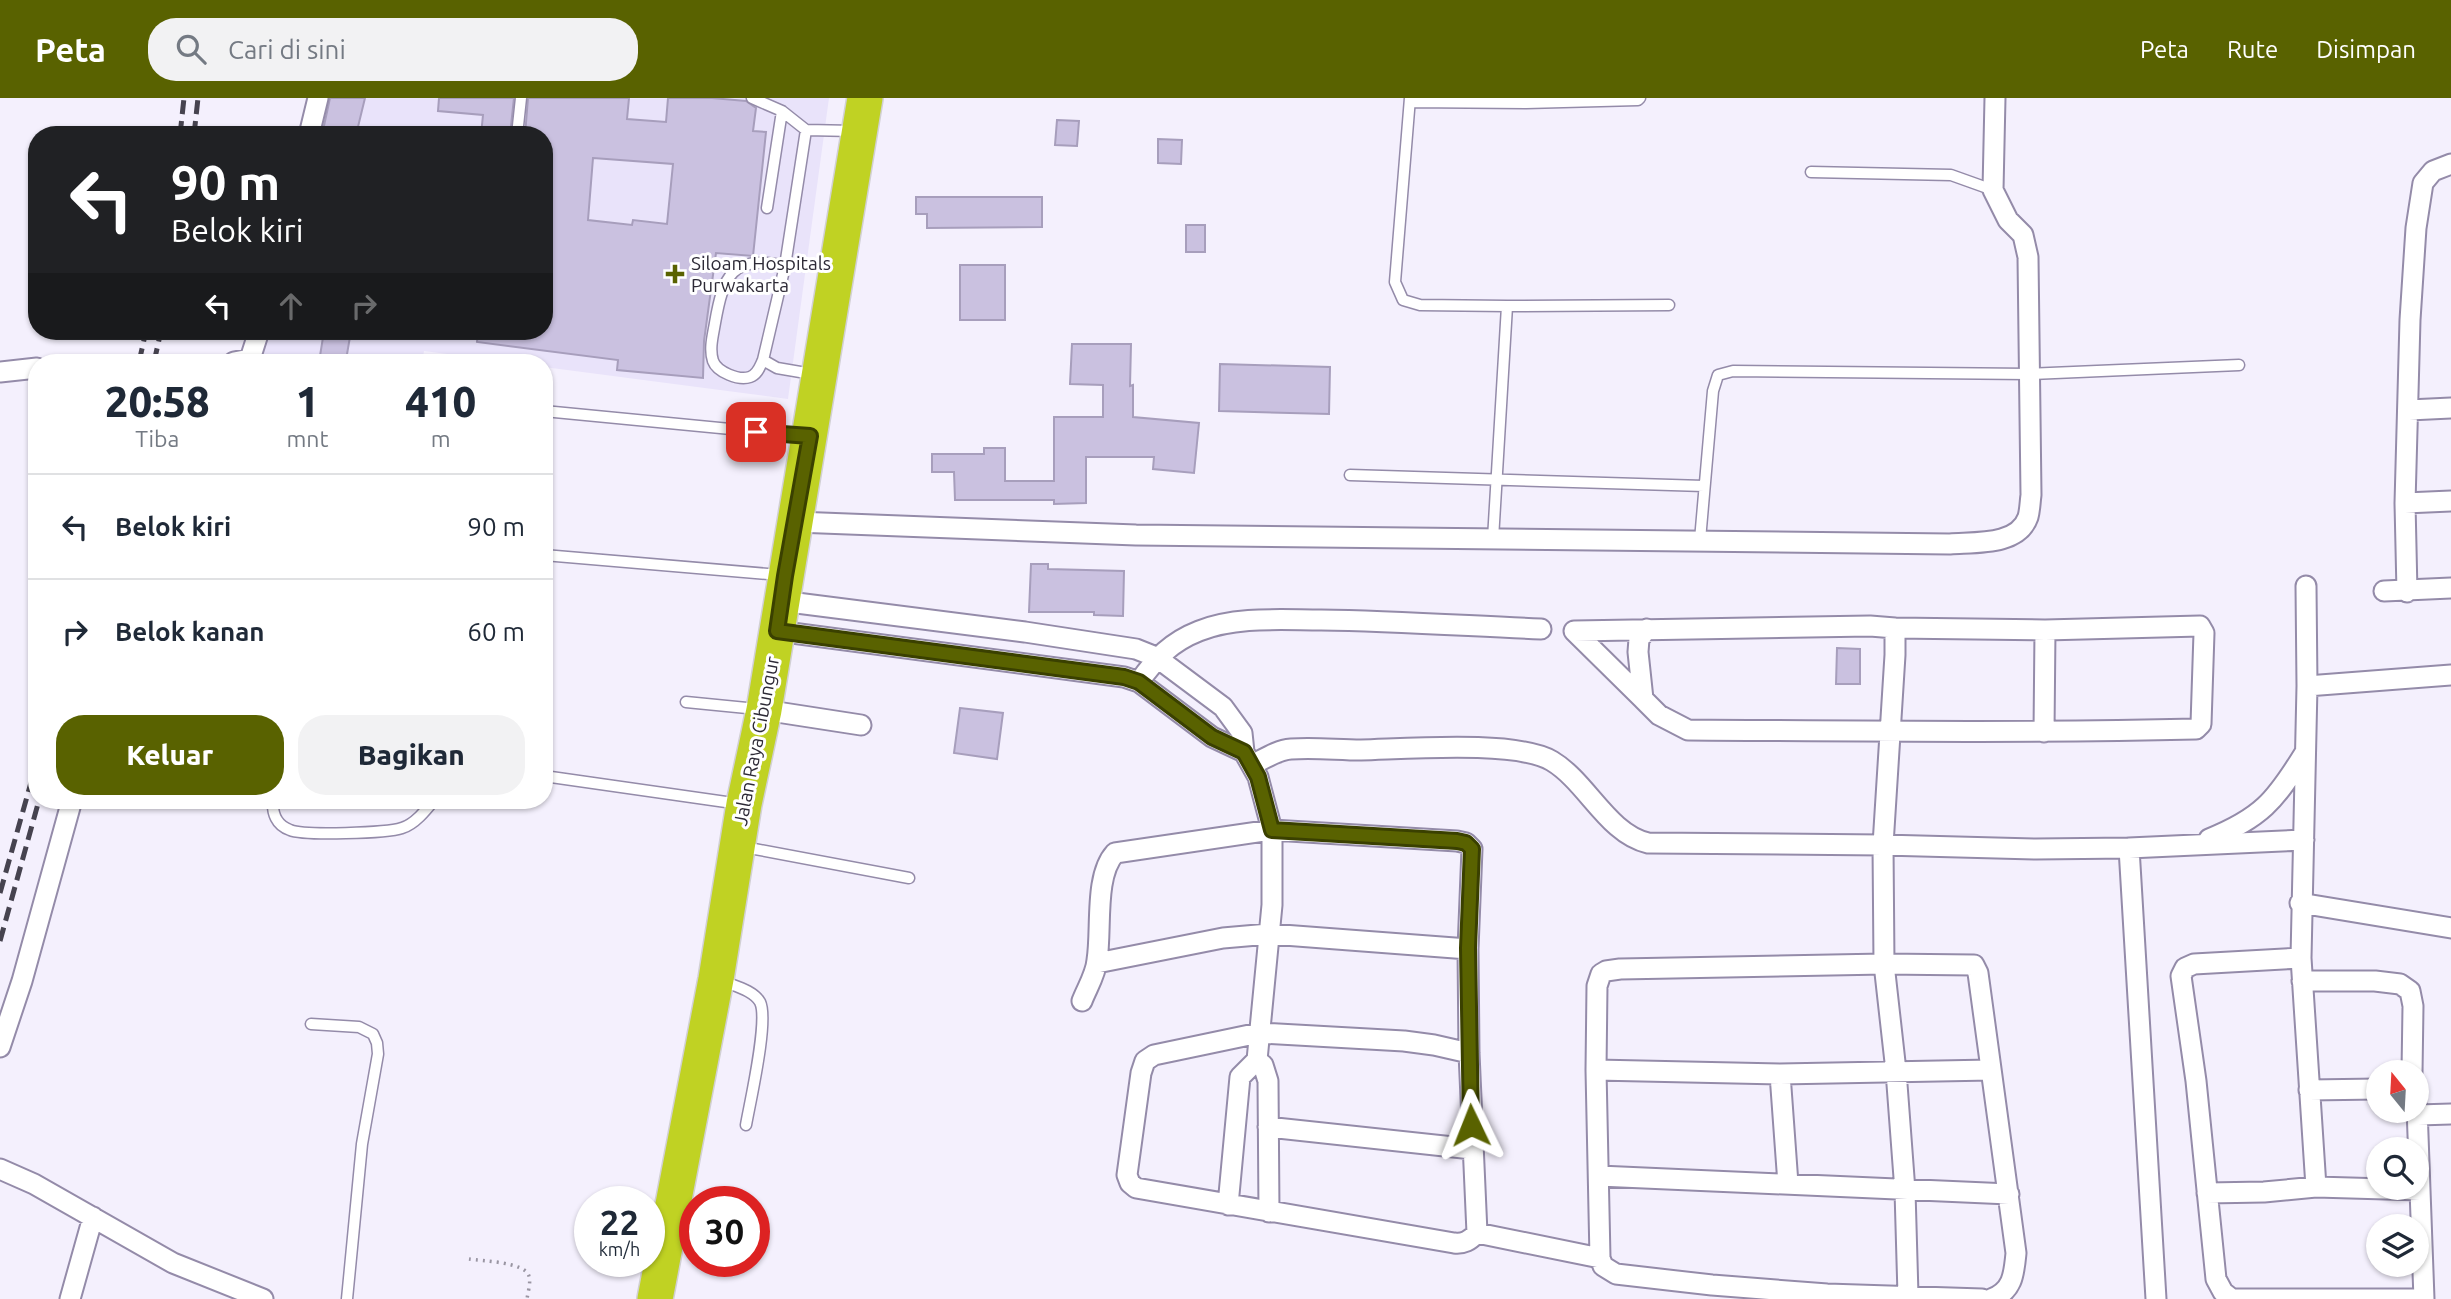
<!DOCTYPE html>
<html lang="id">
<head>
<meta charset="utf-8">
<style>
  body { margin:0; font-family:Ubuntu,sans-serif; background:#f2f2f3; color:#1f2937; height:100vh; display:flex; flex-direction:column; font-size:26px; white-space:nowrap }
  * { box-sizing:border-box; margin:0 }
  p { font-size:23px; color:#747a83 }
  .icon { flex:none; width:38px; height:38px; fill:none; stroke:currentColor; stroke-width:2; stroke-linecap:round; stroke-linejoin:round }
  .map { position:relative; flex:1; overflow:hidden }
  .sheet { position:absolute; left:28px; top:256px; width:525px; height:455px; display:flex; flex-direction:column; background:#fff; border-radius:28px; box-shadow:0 2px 5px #0004 }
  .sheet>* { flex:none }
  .hud { position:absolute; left:28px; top:28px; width:525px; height:214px; border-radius:28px; box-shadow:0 2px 5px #0004; background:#202124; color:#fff; overflow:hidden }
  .needle { width:46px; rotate:342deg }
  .buttons { position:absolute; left:2366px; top:962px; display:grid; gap:14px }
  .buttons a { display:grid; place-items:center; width:63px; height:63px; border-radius:50%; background:#fff; box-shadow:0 2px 5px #0004; font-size:35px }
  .speed { position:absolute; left:574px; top:1088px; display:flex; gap:14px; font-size:35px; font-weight:700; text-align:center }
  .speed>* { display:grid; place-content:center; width:91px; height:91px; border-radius:50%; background:#fff; box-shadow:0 2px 5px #0004; line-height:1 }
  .speed small { font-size:18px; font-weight:400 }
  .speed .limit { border:10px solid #d22; background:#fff; color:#111 }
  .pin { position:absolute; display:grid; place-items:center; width:60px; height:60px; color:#fff; margin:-30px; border-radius:14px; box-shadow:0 4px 10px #0006 }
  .me { position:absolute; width:77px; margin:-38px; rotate:358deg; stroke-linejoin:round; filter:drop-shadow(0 0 5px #0008) }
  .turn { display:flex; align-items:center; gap:24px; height:147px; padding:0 28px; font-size:32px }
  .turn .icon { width:91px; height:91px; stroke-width:2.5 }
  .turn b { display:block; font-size:49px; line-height:60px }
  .lanes { display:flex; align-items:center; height:66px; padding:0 28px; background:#0003; justify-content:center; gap:35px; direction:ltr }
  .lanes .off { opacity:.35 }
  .eta { display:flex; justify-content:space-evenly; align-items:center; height:119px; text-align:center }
  .eta b { font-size:42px; font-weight:800; line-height:49px }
  .action { display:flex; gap:14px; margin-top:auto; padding:14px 28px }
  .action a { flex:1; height:80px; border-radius:28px; background:#596200; color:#fff; font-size:28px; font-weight:800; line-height:80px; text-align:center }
  .action a+a { background:#f2f2f3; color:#1f2937 }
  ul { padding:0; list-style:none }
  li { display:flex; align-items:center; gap:21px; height:105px; padding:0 28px; border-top:2px solid #e0e1e3 }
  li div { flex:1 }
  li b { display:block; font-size:26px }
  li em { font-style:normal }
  header { display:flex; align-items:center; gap:42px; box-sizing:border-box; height:98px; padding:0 35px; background:#596200; color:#fff }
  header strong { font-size:33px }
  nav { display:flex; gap:38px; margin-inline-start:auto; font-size:24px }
  .search { width:490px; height:63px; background:#f2f2f3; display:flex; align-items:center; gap:18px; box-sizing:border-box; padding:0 24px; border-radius:28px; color:#747a83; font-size:26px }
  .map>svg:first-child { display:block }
</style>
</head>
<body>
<header>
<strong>Peta</strong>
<div class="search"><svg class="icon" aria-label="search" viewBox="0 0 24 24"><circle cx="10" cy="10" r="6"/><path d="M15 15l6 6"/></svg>Cari di sini</div>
<nav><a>Peta</a><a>Rute</a><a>Disimpan</a></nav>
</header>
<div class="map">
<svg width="2451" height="1201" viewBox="0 0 2451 1201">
  <rect width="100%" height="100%" fill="#f4f0fd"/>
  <path fill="#e9e3fa" d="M 321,0 L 829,0 L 788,301 L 544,269 L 544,264 L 508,264 L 424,253 L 422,264 L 255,264 L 262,233 L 544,233 L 544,37 L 312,37 Z"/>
  <path fill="#cac1e0" stroke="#a79ebc" stroke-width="2" fill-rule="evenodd" d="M 330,0 L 365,0 L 356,37 L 322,37 Z
    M 439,0 L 514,0 L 510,37 L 481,37 L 483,17 L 438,13 Z
    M 528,0 L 629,0 L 627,21 L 666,24 L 668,0 L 712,0 L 746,3 L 756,10 L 753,33 L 766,34 L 753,158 L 716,155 L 704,243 L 703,280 L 617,272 L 618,262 L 477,244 L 478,233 L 544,233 L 544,37 L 525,37 ZM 593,60 L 673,66 L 667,126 L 633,122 L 632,127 L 588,122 Z
    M 1057,22 L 1079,23 L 1077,48 L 1055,47 Z
    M 1158,41 L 1182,42 L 1181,66 L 1158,65 Z
    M 916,99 L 1042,99 L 1042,129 L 927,130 L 927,116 L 916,116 Z
    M 1186,127 L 1205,127 L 1205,154 L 1186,154 Z
    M 960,167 L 1005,167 L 1005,222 L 960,222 Z
    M 324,233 L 351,233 L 346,262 L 320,258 Z
    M 1072,246 L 1131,246 L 1130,288 L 1133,287 L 1133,319 L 1199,325 L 1194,375 L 1153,371 L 1154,359 L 1086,359 L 1086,405 L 1054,406 L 1054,402 L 955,402 L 954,374 L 932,374 L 932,356 L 984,356 L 984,350 L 1005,350 L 1005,383 L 1054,383 L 1054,319 L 1103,319 L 1103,287 L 1070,286 Z
    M 1220,266 L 1330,269 L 1329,316 L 1219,313 Z
    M 1031,466 L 1048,466 L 1048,471 L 1124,473 L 1123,518 L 1094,517 L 1094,514 L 1029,514 Z
    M 1837,550 L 1860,551 L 1860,586 L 1836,586 Z
    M 960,610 L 1003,615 L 997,661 L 954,655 Z"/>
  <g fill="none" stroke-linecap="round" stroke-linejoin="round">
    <g stroke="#948ba9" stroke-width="13">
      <path id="lane" d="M 752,0 L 782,13 L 806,32
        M 1410,0 L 1395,184 L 1403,202 L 1420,207 L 1507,208
        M 1410,4 L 1526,5 L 1638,2 L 1640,0
        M 517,37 L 521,0
        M 1811,74 L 1951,77 L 1993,92
        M 767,110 L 782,13
        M 785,168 C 732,155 723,179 715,225 C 713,237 709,251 713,263 C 717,274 739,283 750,279 C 758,276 760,268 763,262 L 785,168 L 806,32 L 854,33
        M 763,262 L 777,270 L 812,276
        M 544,313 L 802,338
        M 1350,377 L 1704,388
        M 1493,441 L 1507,208 L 1669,207
        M 1700,442 L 1713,293 L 1718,277 L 1733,273 L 2029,276 L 2239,267
        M 544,457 L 780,477
        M 686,604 L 757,611
        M 544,678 L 740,706
        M 273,702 C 272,715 276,727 290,732 C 304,738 387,735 402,730 C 415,726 426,712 434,702
        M 744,749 L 909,780
        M 723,883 C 734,888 753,892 760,904 C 769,922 750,1004 746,1027
        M 311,926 L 359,929 L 373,936 L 377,945 L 378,956 L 362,1046 L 347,1201"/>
    </g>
    <g stroke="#948ba9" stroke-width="23">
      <path id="street" d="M 309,37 L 318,0
        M 234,264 L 250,261 L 259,233
        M 0,274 L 37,270
        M 2409,312 L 2451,310
        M 2405,405 L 2451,403
        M 796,424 L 1136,437 L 1950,446 C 1975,444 2018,448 2028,419 C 2030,412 2030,404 2031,397 L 2028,159 L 2023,137 L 2008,122 L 1993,92 L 1995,0
        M 2306,488 L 2307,588 L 2301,860 L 2316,1089
        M 2384,493 L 2451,490
        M 2407,494 L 2405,405 L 2410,222 L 2416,130 L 2423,85 L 2433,73 L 2451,66
        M 781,503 L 1025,534 L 1136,551 L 1156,559 L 1223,609 L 1242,635 L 1244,654 L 1258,679 L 1272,732 L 1272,807 L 1257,962 L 1263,967 L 1268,983 L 1269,1114
        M 1647,531 L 1639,541 L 1638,554 L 1643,601 L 1659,617 L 1688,632 C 1857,633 2027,635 2196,631 L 2201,626 L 2204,535 L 2200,528 L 2045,532 L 1895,530
        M 777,533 L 1124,579 L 1139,584 L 1212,639 L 1244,654
        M 1139,584 C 1156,560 1171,544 1199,533 C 1236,518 1282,522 1321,522 C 1395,523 1468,528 1541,531
        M 2307,588 L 2451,577
        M 1643,601 L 1574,533 L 1870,528 L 1895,530 L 1895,557 L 1883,747 L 1884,866 L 1896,973 L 1905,1093 L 1908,1197
        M 764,612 L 861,627
        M 2044,634 L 2045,532
        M 1252,667 C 1264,661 1277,652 1291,651 C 1314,649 1338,652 1361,652 C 1405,651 1517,642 1552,663 C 1587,684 1608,736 1648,745 L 1883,747 L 2036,751 L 2129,750 L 2304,742
        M 2209,741 C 2261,720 2275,703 2304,656
        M 2129,750 L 2156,1201
        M 2300,805 L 2451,830
        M 2301,860 L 2194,866 L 2185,870 L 2181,878 L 2196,983 L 2216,1181 L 2223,1194 L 2232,1201 L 2424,1201 L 2417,1010
        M 1097,865 L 1223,840 L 1269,836 L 1468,851
        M 2302,883 L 2375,883 L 2400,886 L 2410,893 L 2413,908 L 2412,975
        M 1082,903 C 1087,890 1096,876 1097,862 C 1102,831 1094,778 1115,755 L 1272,732 L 1457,743 L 1466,745 L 1472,751 L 1468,851 L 1469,955 L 1477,1135 C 1469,1143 1464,1146 1454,1145 L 1136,1090 L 1130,1085 L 1127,1077 L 1141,975 L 1145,963 L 1154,957 L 1259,935 L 1404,943 L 1434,947 L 1469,955
        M 0,949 L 22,883 L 72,702
        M 1596,972 L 1780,976 L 1991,972
        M 1780,976 L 1788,1086
        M 2309,992 L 2378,991
        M 2418,1017 L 2451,1016
        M 1268,1029 L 1472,1051
        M 0,1071 L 34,1086 L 173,1165 L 263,1201
        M 1599,1078 L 2009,1096
        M 2207,1095 L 2264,1094 L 2316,1089 L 2420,1092
        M 1228,1107 L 1240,979 L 1257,962
        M 1477,1135 L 1600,1160
        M 70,1201 L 93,1119
        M 1982,1201 L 1827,1196 L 1712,1187 L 1616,1176 L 1603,1168 L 1600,1160 L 1596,972 L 1597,888 L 1601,876 L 1606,873 L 1620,871 L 1884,866 L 1974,867 L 1978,875 L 2016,1155 C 2014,1176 2013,1193 1991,1201"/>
    </g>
    <g stroke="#d1d0d3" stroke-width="38">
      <path id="highway" d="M 655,1201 L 716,881 L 744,706 L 764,612 L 865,0"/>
    </g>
    <path stroke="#9995a2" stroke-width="3.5" stroke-dasharray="2 5" stroke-linecap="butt" d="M 469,1161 C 482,1163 525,1164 529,1178 C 531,1184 528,1194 527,1201"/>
    <use href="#lane" stroke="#fff" stroke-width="10"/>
    <use href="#street" stroke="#fff" stroke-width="19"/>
    <use href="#highway" stroke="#c0d223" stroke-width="35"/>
    <path stroke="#46434f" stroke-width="5" stroke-dasharray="14 7" stroke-linecap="butt" d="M 180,37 L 184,0
      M 194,37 L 198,0
      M 139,264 L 146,233
      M 154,264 L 161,233
      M 0,795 L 37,663
      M 0,843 L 39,702"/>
  </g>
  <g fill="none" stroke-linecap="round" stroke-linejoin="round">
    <g stroke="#3a4000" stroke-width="18">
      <path id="route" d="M 756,334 L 810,338 L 785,478 L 777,533 L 1124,579 L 1139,584 L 1212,639 L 1244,654 L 1258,679 L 1272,732 L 1457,743 L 1466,745 L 1472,751 L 1468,850 L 1471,1027"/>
    </g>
    <use href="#route" stroke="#596200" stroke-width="12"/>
  </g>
  <path fill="#596200" stroke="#fff" stroke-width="2.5" d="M671.5 165.5h7v7h7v7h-7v7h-7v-7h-7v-7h7z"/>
  <g text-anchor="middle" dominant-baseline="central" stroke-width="6" stroke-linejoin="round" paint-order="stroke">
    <g font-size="19" fill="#2d2a36" stroke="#fff" text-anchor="start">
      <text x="691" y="165">Siloam Hospitals<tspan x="691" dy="22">Purwakarta</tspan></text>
    </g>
    <g font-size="19" fill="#2d2a36" stroke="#fff">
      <text transform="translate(756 643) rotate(-79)">Jalan Raya Cibungur</text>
    </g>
  </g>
</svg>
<div class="buttons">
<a><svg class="needle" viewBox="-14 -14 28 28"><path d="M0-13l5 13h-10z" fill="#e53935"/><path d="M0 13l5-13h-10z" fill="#747a83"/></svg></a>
<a><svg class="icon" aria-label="search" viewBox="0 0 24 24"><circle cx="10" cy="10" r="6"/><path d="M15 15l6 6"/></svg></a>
<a><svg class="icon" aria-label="layers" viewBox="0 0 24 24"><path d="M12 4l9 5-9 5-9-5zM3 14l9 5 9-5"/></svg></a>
</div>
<div class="speed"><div>22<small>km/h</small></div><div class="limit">30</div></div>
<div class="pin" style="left:756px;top:334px;background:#d93025"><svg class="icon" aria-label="arrive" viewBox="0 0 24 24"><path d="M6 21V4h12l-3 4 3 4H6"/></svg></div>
<svg class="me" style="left:1471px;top:1027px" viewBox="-20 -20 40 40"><path d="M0-17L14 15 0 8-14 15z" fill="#596200" stroke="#fff" stroke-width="4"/></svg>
<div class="hud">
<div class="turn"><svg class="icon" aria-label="left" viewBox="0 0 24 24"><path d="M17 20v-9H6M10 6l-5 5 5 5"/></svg><div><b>90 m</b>Belok kiri</div></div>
<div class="lanes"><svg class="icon" aria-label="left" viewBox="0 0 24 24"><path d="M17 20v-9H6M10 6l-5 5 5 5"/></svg><svg class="icon off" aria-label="ahead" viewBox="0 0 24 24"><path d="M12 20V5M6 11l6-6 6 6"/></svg><svg class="icon off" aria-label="right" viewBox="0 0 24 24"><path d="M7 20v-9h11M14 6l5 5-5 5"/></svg></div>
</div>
<section class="sheet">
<div class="eta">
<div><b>20:58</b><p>Tiba</p></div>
<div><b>1</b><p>mnt</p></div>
<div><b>410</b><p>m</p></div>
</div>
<ul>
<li><svg class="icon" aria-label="left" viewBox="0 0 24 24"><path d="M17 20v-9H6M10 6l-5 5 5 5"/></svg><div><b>Belok kiri</b></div><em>90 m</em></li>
<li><svg class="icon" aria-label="right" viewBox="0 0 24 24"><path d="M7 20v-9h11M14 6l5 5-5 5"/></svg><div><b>Belok kanan</b></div><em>60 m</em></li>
</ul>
<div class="action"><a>Keluar</a><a>Bagikan</a></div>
</section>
</div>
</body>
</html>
